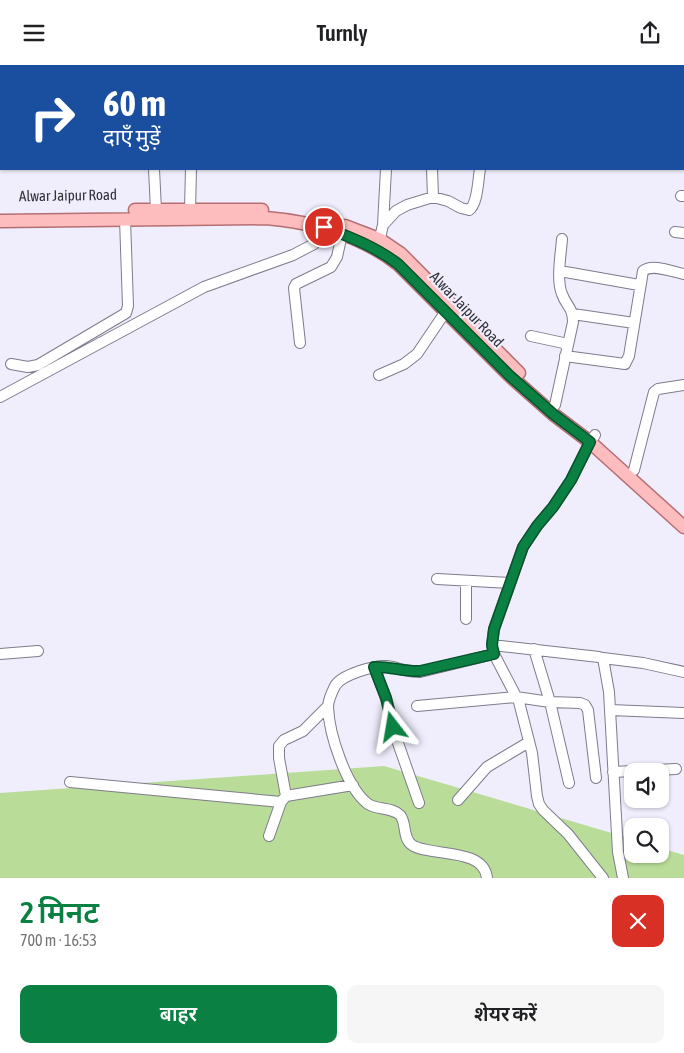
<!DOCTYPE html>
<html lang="hi">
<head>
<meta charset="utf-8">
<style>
  body { margin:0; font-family:"Asap Condensed","Noto Sans Devanagari",sans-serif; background:#f6f6f6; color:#202124; height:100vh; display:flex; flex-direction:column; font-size:19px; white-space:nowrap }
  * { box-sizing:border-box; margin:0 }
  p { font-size:16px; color:#757577 }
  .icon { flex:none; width:28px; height:28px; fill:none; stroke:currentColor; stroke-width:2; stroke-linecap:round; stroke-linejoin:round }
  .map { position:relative; height:813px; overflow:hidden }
  .side { display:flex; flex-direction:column; background:#fff; flex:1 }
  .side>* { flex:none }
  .top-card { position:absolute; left:0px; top:0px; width:685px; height:105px; box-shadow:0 1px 4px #0004; background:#1a4fa0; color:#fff; overflow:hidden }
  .buttons { position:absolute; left:624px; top:698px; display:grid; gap:10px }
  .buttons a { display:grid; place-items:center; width:45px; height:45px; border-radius:10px; background:#fff; box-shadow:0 1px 4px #0004; font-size:25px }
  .pin { position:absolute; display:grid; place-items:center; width:42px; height:42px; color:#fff; margin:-21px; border:2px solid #fff; border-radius:50%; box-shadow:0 1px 5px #0007 }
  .me { position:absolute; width:55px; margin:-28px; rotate:346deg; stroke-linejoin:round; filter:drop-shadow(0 0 4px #0008) }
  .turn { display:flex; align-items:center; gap:18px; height:105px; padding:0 20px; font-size:22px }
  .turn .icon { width:65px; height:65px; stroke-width:2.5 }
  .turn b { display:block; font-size:35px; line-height:42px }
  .round { display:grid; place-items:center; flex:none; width:52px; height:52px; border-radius:10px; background:#f6f6f6 }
  .overview { display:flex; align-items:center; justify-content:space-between; height:85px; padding:0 20px }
  h1 { font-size:30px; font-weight:600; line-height:38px; color:#0b8043 }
  .primary-button { display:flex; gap:10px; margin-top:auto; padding:10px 20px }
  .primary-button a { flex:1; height:58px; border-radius:10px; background:#0b8043; color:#fff; font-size:20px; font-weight:600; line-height:58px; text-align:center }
  .primary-button a+a { background:#f6f6f6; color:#202124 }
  header { display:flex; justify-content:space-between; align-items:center; height:65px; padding:0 20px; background:#fff; font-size:22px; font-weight:600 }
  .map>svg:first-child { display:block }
</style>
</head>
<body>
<header><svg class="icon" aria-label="menu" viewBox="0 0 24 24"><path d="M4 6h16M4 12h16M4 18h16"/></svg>Turnly<svg class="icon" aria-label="share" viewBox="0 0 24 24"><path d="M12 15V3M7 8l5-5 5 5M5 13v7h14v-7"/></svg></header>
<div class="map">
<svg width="684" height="813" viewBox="0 0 684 813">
  <rect width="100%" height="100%" fill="#f0eefd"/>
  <path fill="#b9dd99" d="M 384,701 L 632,774 L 632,789 L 660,789 L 660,783 L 684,790 L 684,813 L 0,813 L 0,728 Z"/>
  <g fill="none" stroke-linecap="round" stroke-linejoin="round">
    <g stroke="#7e7b8c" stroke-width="12">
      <path id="minor" d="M 136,0 L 137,1
        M 615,0 L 622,1
        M 194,1 L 194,0
        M 271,1 L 271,0
        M 391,1 L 391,0
        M 434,1 L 434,0
        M 630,1 L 630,0
        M 671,1 L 671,0
        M 154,104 L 156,145
        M 432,104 L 433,132
        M 681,131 L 684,131
        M 190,145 L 191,104
        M 383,160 L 396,146 L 407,140 L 433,132 L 448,136 L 461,143 L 469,145 C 478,139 478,114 480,104
        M 675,167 L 684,168
        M 378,181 L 383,160 L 386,104
        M 560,206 L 639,220
        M 573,249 L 634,258
        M 531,271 L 568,279
        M 300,278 L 294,223 L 296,219 L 331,202 L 337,192 L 342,169
        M 565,291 L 625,299 L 629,291 L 643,206 C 652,198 673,207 684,209
        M 11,299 L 28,302 L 38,300 L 126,248 L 128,241 L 125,154
        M 379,310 L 404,299 L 417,289 L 446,246
        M 0,332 L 204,222 L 293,190 L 314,179 L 324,162
        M 555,340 L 573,257 C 573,242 566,241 562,229 C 556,215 561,189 562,174
        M 595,370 L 590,377 L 571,415 L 553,442 L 537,461 L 523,482 L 494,564 L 492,580 L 494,589 L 519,637 L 532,688 L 537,731 L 539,739 L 543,745 L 568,769 L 603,813
        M 634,405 L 654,327 L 658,324 L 684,320
        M 437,514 L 510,518
        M 466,516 L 466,554
        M 492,580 L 599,592 L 603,593 L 609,627 L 618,787 L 623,813
        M 534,584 L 550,637 L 569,718
        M 0,589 L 38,586
        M 603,593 L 643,598 L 684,607
        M 374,602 L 386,633 L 398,678 L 419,738
        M 417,641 L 516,632 L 550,637 L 580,638 L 585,640 L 588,645 L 596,713
        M 610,645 L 684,648
        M 613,707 L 676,704
        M 70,717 L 281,737
        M 286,731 L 279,693 L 279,681 L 284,675 L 303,666 L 328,641
        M 458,735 L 487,702 L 529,677
        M 269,771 L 281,737 L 286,731 L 353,720
        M 487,813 C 484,782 430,792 412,780 C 402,773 407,758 400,750 C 392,742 377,745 368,739 C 346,722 329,669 328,642 C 328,636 332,627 335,621 C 341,610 374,600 387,601 C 399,603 407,607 420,607 L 494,589"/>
    </g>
    <g stroke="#b56f73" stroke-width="15">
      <path id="major" d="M 135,145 L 262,145
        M 0,156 L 266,153 C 313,157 360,169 398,199 L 509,310 L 553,349 L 590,377 L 684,462
        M 345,161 L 379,174 L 401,189 L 519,308"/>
    </g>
    <use href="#minor" stroke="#fff" stroke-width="10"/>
    <use href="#major" stroke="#fdbdbe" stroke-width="12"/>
  </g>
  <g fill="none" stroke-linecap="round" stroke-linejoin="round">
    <g stroke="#07532c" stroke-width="12">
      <path id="route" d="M 324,162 C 350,172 376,182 398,199 L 509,310 L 553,349 L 590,377 L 571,415 L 553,442 L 537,461 L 523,482 L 494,564 L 492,580 L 494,589 L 420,606 C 404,607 390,601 374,602 L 386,633 L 393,662"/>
    </g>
    <use href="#route" stroke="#0b8043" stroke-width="9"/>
  </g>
  <g text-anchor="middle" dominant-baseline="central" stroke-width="4.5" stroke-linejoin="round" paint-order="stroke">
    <g font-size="15" fill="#323138" stroke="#f0eefd">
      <text transform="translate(68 130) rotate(-1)">Alwar Jaipur Road</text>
      <text transform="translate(467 244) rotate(46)">Alwar Jaipur Road</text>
    </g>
  </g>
</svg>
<div class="buttons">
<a><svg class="icon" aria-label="sound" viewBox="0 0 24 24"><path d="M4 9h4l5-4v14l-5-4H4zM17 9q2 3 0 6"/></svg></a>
<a><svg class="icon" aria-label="search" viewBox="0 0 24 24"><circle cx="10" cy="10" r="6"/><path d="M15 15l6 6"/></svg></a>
</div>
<div class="pin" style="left:324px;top:162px;background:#d93025"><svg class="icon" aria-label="arrive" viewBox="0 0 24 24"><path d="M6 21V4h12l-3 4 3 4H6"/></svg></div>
<svg class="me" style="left:393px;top:662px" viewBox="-20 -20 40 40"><path d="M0-17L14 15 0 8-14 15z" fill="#0b8043" stroke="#fff" stroke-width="4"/></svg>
<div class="top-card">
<div class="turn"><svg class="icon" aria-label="right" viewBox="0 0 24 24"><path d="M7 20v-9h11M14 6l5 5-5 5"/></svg><div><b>60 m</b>दाएँ मुड़ें</div></div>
</div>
</div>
<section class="side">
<div class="overview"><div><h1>2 मिनट</h1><p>700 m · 16:53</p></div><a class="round" style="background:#d93025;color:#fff"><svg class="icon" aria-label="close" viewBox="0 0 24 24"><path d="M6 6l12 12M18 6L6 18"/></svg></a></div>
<div class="primary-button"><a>बाहर</a><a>शेयर करें</a></div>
</section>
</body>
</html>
